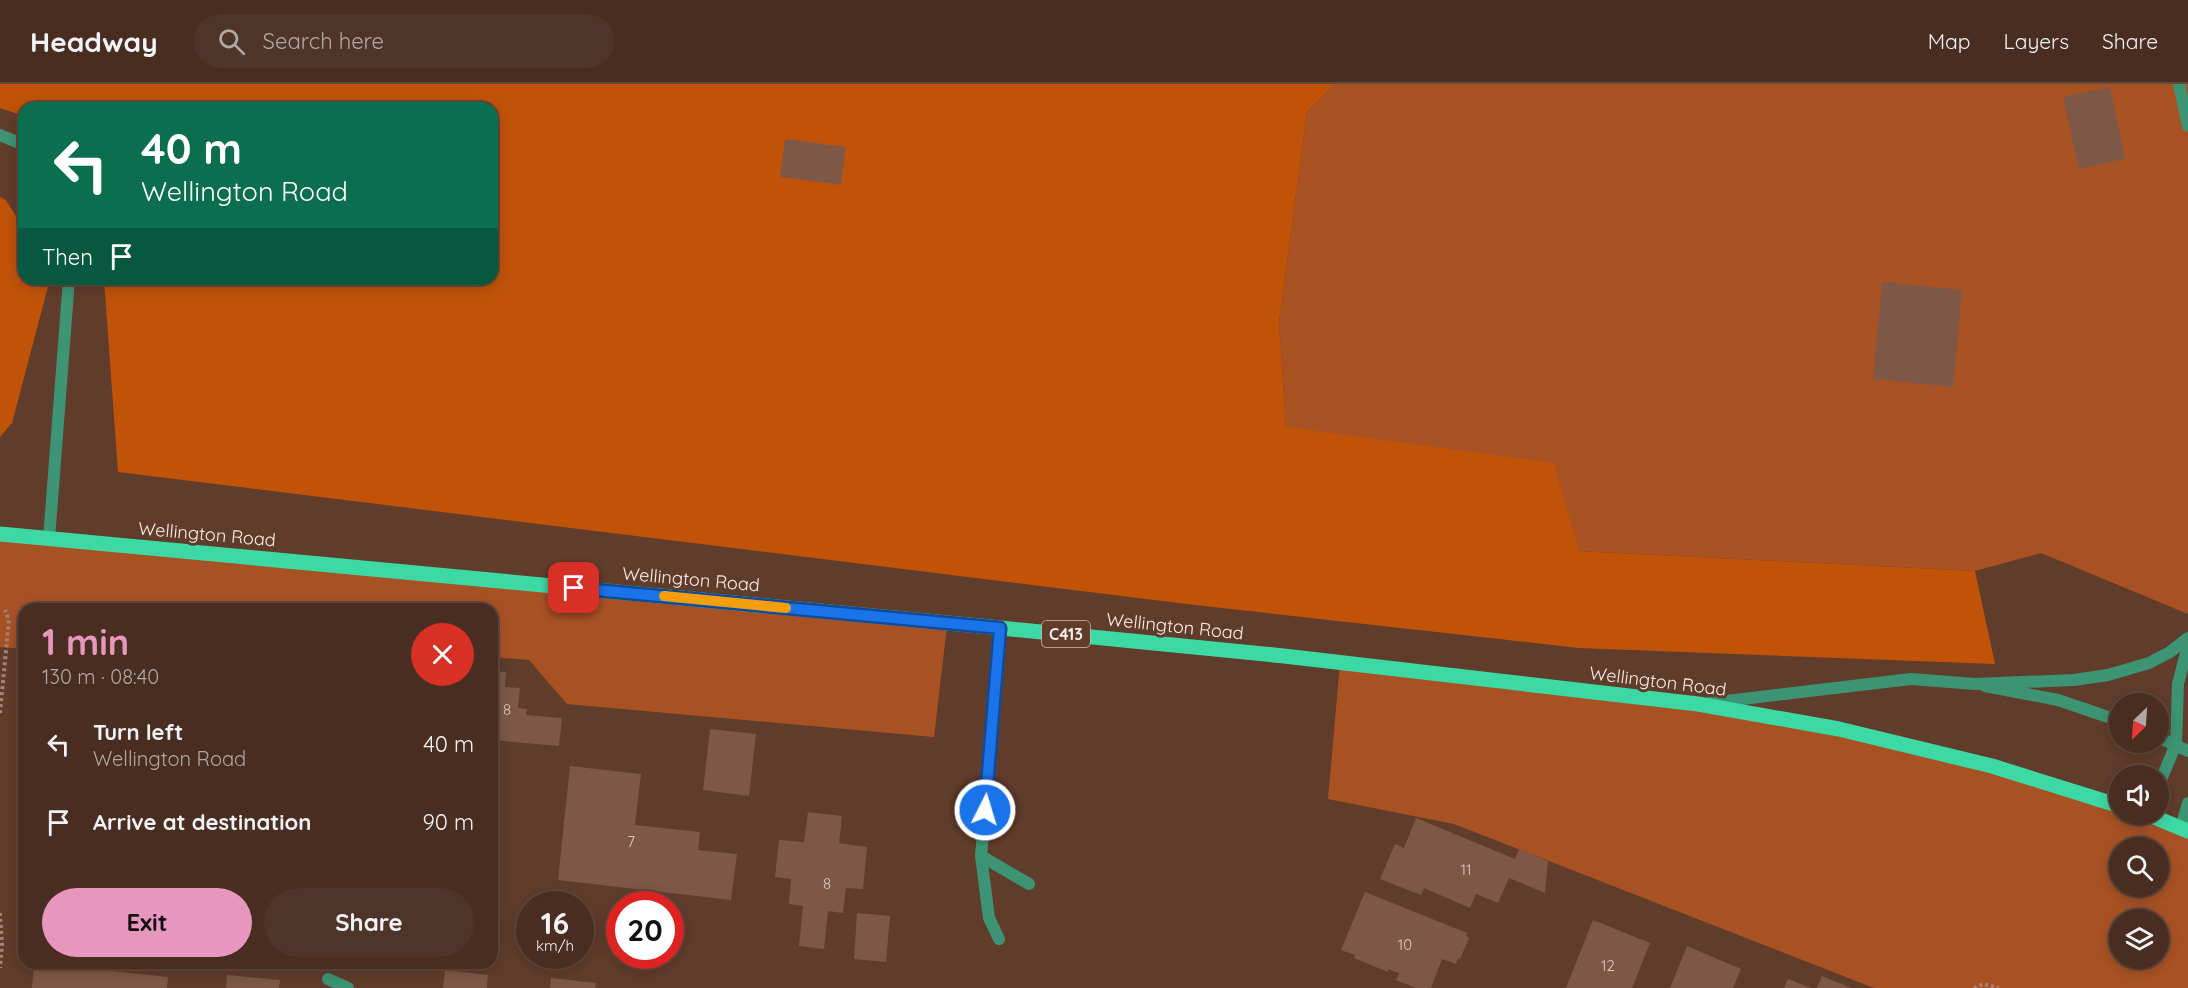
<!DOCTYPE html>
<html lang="en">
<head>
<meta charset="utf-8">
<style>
  body { margin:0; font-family:Quicksand,sans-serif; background:#4f3529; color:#f1f3f6; height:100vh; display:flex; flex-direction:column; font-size:22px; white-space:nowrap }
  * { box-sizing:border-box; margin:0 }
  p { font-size:20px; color:#b1a8a5 }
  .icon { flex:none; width:33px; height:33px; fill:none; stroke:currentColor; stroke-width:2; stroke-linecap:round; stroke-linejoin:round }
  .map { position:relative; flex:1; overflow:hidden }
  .side { position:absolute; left:18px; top:519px; width:480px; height:366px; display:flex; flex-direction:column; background:#482d20; border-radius:18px; box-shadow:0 3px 15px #0003,0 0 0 2px #60493e }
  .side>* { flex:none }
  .hud { position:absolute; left:18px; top:18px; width:480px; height:183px; border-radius:18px; box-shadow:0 3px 15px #0003,0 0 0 2px #60493e; background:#0b6e4f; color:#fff; overflow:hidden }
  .needle { width:39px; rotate:205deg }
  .buttons { position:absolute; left:2109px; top:609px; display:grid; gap:12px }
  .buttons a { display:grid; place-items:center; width:60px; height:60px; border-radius:50%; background:#482d20; box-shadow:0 3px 15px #0003,0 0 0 2px #60493e; font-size:30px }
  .speed { position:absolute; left:516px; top:807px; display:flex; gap:12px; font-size:30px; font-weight:700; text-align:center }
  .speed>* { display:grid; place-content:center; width:78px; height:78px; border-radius:50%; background:#482d20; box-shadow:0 3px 15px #0003,0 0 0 2px #60493e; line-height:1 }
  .speed small { font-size:15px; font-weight:400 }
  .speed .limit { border:9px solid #d22; background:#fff; color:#111 }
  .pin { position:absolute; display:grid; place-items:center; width:51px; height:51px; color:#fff; margin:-26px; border-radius:12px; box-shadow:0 3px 9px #0006 }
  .me { position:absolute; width:66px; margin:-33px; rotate:5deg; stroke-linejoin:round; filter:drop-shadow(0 0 4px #0008) }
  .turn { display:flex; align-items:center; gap:21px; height:126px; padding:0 24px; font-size:27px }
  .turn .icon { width:78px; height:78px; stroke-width:2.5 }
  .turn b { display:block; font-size:42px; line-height:51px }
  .then { display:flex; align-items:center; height:57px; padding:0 24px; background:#0003; gap:12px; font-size:22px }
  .round { display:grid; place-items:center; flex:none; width:63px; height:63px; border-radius:32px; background:#4f3529 }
  .overview { display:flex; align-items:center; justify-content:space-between; height:102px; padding:0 24px }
  h1 { font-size:36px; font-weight:700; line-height:45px; color:#e797bd }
  .primary-button { display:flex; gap:12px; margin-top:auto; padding:12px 24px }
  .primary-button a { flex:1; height:69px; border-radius:36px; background:#e797bd; color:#111; font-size:24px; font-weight:700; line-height:69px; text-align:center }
  .primary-button a+a { background:#4f3529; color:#f1f3f6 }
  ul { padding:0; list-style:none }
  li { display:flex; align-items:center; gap:18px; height:78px; padding:0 24px }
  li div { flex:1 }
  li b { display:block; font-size:22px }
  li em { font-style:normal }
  header { display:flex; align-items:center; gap:36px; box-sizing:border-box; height:84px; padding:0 30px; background:#482d20; border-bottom:2px solid #60493e }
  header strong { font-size:28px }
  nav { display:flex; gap:33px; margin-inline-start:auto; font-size:21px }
  .search { width:420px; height:54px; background:#4f3529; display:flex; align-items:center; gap:15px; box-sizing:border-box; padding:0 21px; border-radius:33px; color:#b1a8a5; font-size:22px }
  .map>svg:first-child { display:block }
</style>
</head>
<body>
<header>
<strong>Headway</strong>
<div class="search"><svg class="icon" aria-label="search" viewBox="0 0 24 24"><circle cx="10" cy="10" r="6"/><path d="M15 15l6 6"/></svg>Search here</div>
<nav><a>Map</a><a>Layers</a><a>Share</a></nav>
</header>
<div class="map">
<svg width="2188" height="904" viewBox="0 0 2188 904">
  <rect width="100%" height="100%" fill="#603c2b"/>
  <path fill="#a85224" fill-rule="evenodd" d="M 1335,0 L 2188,0 L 2188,530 L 2041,469 L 1975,487 L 1579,467 L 1286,343 L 1279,238 L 1307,28 Z
    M 0,450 L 947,542 L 934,653 L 567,620 L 529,576 L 492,573 L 492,525 L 24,525 L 24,565 L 0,563 Z
    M 1340,579 L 1839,645 L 2119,722 L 2120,730 L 2147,731 L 2188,747 L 2188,904 L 1874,904 L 1454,740 L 1328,715 ZM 2120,764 L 2158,764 L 2158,802 L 2120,802 ZM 2120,836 L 2158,836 L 2158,874 L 2120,874 Z"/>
  <path fill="#c15309" d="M 0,0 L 1335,0 L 1307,28 L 1279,238 L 1286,343 L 1553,379 L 1579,467 L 1975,487 L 1995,580 L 1579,564 L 1195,521 L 118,388 L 104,195 L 492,195 L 492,24 L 24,24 L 24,32 L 0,24 Z
    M 0,113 L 6,116 L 24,145 L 24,195 L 50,195 L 12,339 L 0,353 Z"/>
  <path fill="#7e5846" d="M 2110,3 L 2125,75 L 2079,85 L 2063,13 Z
    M 785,55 L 846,63 L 841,101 L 780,93 Z
    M 1882,198 L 1962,206 L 1953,303 L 1873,295 Z
    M 492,587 L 506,588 L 505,603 L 520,604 L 518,624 L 527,625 L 526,631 L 562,634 L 559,662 L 492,656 Z
    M 710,645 L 756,650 L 749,712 L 703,706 Z
    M 570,682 L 641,690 L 635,741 L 700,748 L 698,766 L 737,770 L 731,816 L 558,796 Z
    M 808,728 L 842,732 L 839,759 L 867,763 L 863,805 L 846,804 L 843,829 L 828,827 L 824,865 L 799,862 L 803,822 L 789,820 L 791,795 L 775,793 L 779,756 L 804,758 Z
    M 1416,734 L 1515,775 L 1519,765 L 1548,777 L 1545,809 L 1509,794 L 1498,819 L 1476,810 L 1470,824 L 1424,804 L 1421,811 L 1380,795 L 1395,760 L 1404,764 Z
    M 1365,808 L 1467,849 L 1466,852 L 1469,854 L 1460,875 L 1458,874 L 1456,880 L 1442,875 L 1431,904 L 1416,904 L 1396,896 L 1399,889 L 1388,885 L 1388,888 L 1354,874 L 1355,871 L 1341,866 Z
    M 857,829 L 890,832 L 886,878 L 854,875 Z
    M 1593,836 L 1650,859 L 1632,904 L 1566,904 Z
    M 1687,862 L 1741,885 L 1733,904 L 1670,904 Z
    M 34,879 L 65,879 L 65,882 L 168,893 L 167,904 L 32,904 Z
    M 445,886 L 488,891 L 487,904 L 443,904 Z
    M 227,891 L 280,896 L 279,904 L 226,904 Z
    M 1822,892 L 1851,904 L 1817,904 Z
    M 551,894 L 596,899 L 595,904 L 550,904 Z
    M 1788,895 L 1811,904 L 1784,904 Z"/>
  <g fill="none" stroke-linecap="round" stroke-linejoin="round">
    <path stroke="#9f8477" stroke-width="4" stroke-dasharray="3 3" stroke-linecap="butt" d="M 0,629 L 9,536 L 5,526
      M 0,829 L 2,860 L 0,884
      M 1974,904 L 1983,900 L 1999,904"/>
    <path stroke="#3d9474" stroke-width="12" d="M 0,51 L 24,61
      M 49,455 L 69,195
      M 1985,602 L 2058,616 L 2120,637
      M 2158,653 L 2188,667
      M 981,772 L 1029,800
      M 999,855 L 989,834 L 981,772 L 1001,544"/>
    <path stroke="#3d9474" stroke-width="12" d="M 2179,0 L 2188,42
      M 1709,619 L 1911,595 L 1975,600 L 2074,596 L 2108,591 L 2149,579 L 2170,568 L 2188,554
      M 2158,703 L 2176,660 L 2178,600 L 2188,561
      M 2181,743 L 2188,719
      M 328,895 L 348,904"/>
    <path stroke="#3dd9a5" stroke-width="15" d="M 0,450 L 1001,544 L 1284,572 L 1698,620 L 1839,645 L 1992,682 L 2120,722
      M 2147,730 L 2188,747"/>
  </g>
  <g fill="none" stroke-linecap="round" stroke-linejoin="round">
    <g stroke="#114b97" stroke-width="15">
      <path id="route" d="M 574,504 L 1000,544 L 985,726"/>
    </g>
    <use href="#route" stroke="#1a73e8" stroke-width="10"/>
    <path stroke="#f59e0b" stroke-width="10" d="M 664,512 L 786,524"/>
  </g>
  <g text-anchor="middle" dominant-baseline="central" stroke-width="6" stroke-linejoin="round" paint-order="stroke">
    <g font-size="15" fill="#dcc8c0">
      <text x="507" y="625">8</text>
      <text x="631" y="757">7</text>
      <text x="1466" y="785">11</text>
      <text x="827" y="799">8</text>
      <text x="1405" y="860">10</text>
      <text x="1608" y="881">12</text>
    </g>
    <rect fill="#603c2b" stroke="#cdb9af" stroke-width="1.5" x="1042" y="537" width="48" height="26" rx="4.5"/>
    <g font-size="16" font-weight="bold" fill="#fceee8">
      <text x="1066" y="550">C413</text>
    </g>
    <g font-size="18" fill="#fceee8" stroke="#603c2b">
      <text transform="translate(207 450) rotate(5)">Wellington Road</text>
      <text transform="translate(691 495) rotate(5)">Wellington Road</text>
      <text transform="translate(1175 542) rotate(6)">Wellington Road</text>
      <text transform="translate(1658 597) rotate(7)">Wellington Road</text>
    </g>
  </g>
</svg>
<div class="buttons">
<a><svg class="needle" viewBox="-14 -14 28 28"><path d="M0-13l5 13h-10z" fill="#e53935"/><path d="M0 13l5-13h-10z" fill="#b1a8a5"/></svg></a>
<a><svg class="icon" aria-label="sound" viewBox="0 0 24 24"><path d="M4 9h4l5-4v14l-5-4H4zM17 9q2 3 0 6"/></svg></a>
<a><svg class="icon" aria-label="search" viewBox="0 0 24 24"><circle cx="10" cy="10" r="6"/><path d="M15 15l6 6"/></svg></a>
<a><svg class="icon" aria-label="layers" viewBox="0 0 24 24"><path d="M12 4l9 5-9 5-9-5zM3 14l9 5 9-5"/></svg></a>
</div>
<div class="speed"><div>16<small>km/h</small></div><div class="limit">20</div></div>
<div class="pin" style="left:574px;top:504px;background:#d93025"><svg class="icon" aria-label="arrive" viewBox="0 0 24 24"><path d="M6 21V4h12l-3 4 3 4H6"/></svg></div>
<svg class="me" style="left:985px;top:726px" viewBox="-20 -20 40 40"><circle r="17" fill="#1a73e8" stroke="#fff" stroke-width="3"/><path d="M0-11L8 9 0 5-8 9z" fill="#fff"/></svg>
<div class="hud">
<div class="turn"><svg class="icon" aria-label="left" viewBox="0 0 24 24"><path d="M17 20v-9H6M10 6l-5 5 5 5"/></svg><div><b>40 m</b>Wellington Road</div></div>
<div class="then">Then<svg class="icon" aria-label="arrive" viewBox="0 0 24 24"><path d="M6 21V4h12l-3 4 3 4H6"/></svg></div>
</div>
<section class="side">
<div class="overview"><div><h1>1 min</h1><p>130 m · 08:40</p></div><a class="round" style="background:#d93025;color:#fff"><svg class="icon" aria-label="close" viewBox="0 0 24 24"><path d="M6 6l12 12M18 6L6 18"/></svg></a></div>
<ul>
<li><svg class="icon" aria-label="left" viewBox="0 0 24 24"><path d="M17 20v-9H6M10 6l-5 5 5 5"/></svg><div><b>Turn left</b><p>Wellington Road</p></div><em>40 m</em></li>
<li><svg class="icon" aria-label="arrive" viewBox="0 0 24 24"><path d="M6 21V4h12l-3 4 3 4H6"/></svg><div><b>Arrive at destination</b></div><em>90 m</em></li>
</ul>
<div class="primary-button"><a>Exit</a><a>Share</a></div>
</section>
</div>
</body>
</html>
